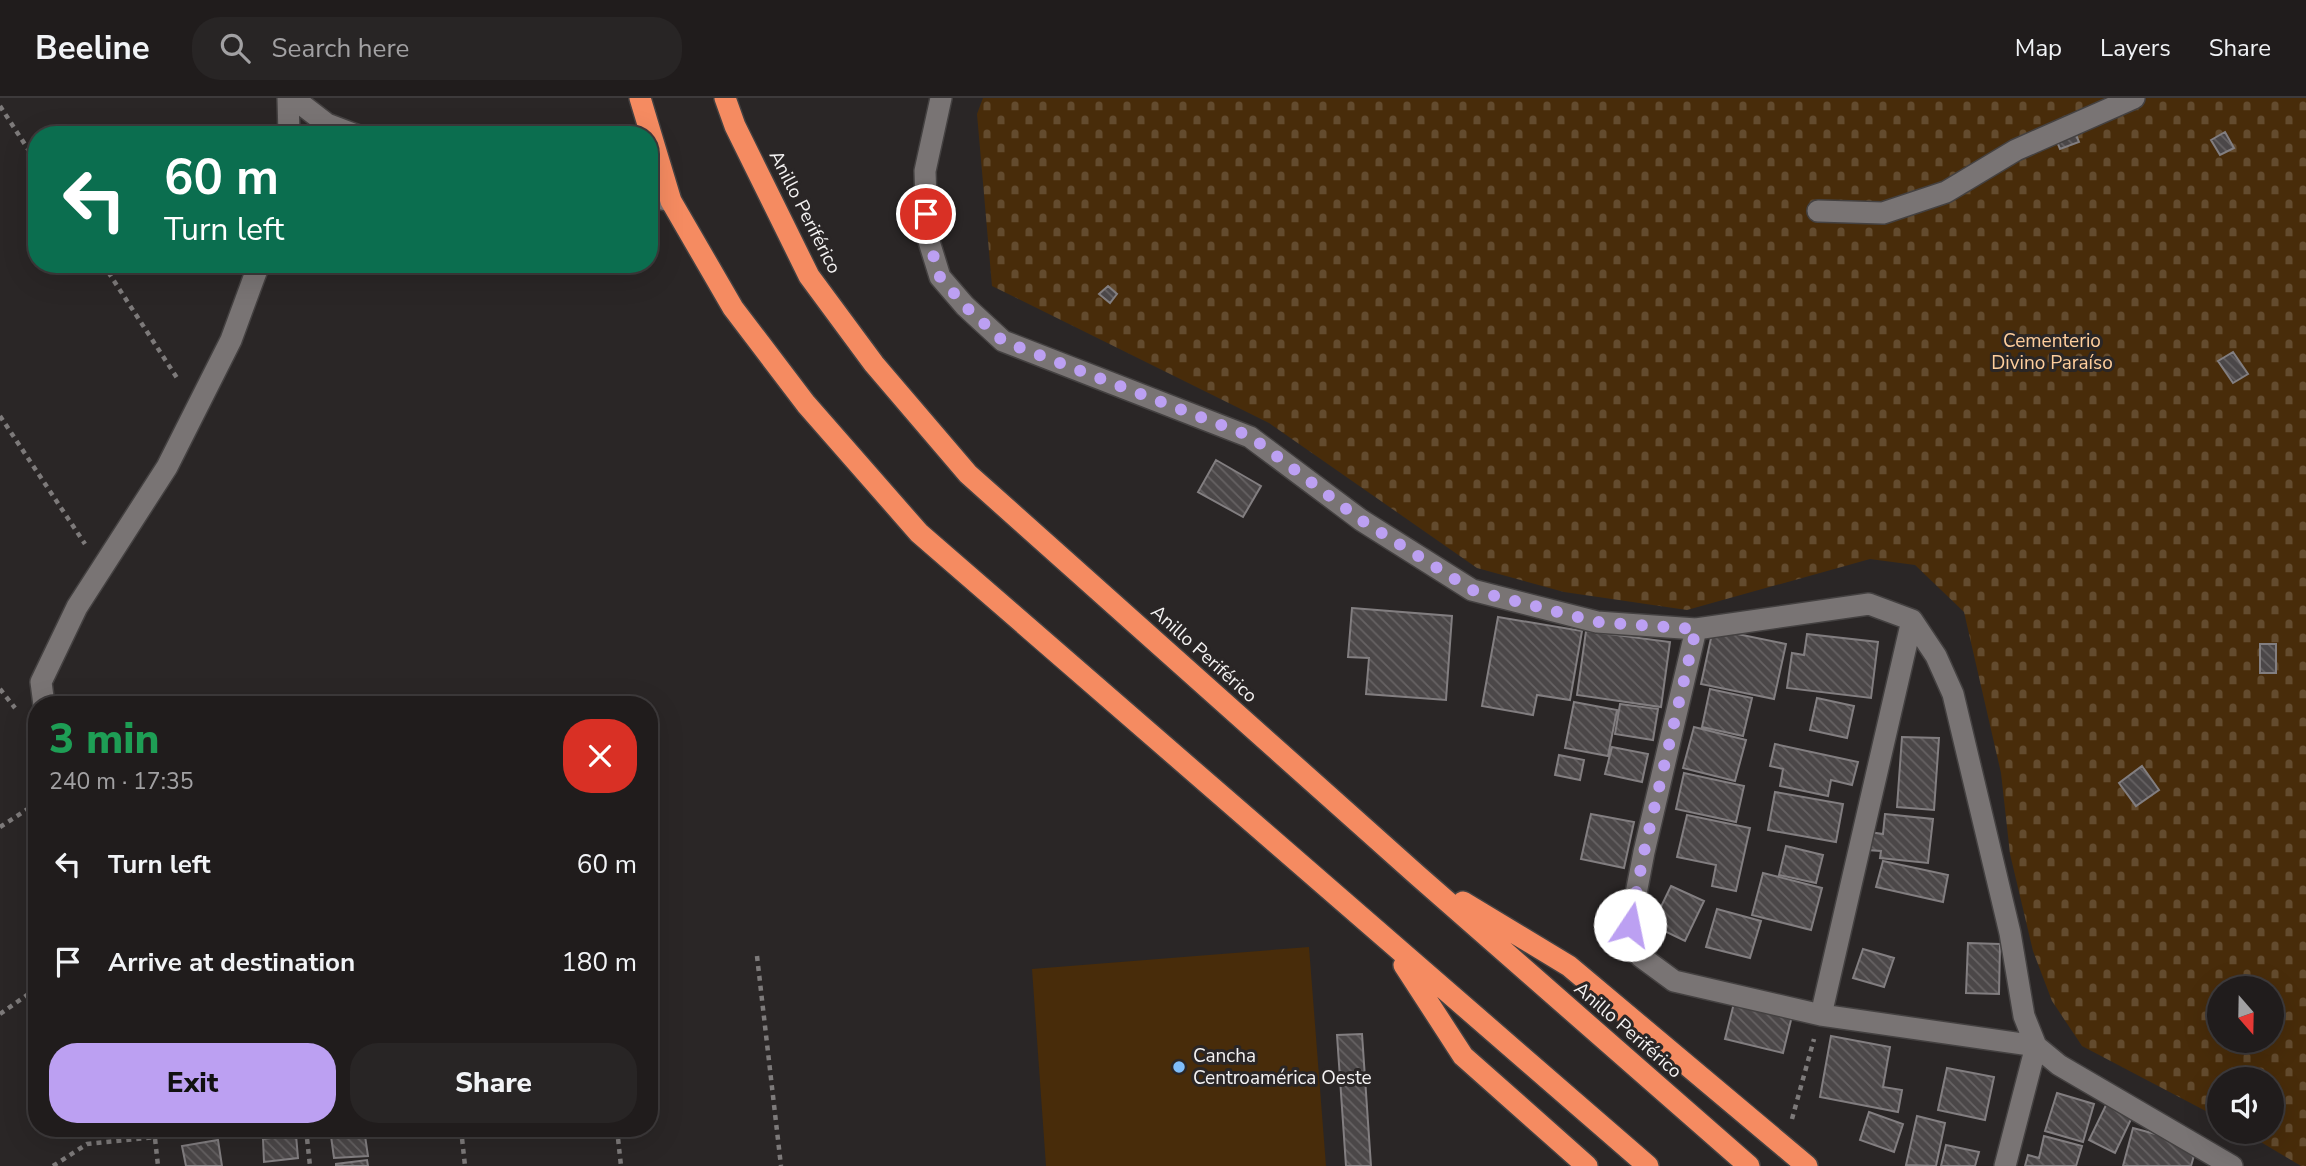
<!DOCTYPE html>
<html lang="en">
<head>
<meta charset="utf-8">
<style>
  body { margin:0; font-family:"Nunito Sans",sans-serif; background:#282525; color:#f1f3f6; height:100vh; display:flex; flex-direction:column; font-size:26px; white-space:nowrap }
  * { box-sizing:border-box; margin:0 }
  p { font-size:23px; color:#a2a1a3 }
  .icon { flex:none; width:38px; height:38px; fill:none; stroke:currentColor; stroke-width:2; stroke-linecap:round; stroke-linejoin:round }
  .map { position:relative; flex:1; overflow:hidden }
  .sheet { position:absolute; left:28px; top:598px; width:630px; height:441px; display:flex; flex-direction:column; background:#201c1c; border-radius:28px; box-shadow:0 7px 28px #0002,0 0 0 2px #3d3a3b }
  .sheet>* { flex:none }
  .banner { position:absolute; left:28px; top:28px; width:630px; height:147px; border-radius:28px; box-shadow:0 7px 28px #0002,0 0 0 2px #3d3a3b; background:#0b6e4f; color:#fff; overflow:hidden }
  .needle { width:46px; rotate:160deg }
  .tools { position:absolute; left:2207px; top:878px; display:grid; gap:14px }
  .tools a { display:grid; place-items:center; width:77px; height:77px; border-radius:50%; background:#201c1c; box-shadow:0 7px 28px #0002,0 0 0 2px #3d3a3b; font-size:35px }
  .pin { position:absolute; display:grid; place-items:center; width:60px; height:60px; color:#fff; margin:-30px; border:4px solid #fff; border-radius:50%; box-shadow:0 2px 7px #0007 }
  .me { position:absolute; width:77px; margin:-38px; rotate:11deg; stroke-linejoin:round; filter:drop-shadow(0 0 5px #0008) }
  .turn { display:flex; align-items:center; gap:24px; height:147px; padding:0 21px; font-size:32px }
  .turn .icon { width:91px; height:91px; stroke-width:2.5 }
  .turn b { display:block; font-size:49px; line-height:60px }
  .round { display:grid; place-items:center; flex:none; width:74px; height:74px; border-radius:28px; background:#282525 }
  .head { display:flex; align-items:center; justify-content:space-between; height:119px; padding:0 21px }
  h1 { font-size:42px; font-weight:800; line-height:52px; color:#1e9e55 }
  .button { display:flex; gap:14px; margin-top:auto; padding:14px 21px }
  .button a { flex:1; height:80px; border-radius:28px; background:#bca0f2; color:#111; font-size:28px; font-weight:800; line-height:80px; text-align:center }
  .button a+a { background:#282525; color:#f1f3f6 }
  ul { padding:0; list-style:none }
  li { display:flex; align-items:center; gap:21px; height:98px; padding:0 21px }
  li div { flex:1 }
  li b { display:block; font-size:26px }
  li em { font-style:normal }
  header { display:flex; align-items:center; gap:42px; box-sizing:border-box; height:98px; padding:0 35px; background:#201c1c; border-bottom:2px solid #3d3a3b }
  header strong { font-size:33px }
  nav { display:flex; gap:38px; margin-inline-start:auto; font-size:24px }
  .search { width:490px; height:63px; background:#282525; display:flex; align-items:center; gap:18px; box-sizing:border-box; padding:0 24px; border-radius:28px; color:#a2a1a3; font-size:26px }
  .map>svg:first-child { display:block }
</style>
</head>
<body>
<header>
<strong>Beeline</strong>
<div class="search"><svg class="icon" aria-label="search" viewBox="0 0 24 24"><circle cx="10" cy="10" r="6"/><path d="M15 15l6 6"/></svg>Search here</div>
<nav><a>Map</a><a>Layers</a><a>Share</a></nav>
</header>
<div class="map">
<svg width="2306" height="1068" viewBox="0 0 2306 1068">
  <defs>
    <pattern id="cemetery-stones" width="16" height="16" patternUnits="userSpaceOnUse" patternTransform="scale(1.75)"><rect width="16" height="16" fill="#482c0a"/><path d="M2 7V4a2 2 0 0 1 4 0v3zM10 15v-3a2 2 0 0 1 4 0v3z" fill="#634b2e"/></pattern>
    <pattern id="building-back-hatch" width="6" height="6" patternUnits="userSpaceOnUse" patternTransform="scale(1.75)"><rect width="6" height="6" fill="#4b4748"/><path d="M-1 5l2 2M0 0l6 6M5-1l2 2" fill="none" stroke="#666263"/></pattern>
  </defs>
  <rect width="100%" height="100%" fill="#2a2626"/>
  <path fill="url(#cemetery-stones)" fill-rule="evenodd" d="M 983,0 L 2306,0 L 2306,1068 L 2301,1068 L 2244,1034 L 2272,1034 L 2272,982 L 2219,982 L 2219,1020 L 2082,948 L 2052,903 L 2033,853 L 2010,756 L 2001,675 L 1964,514 L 1915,467 L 1870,461 L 1687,512 L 1564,494 L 1477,470 L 1269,325 L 992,188 L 977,16 ZM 2219,891 L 2272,891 L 2272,943 L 2219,943 Z"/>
  <path fill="#482c0a" d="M 1309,849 L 1326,1068 L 1046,1068 L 1032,871 Z"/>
  <path fill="url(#building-back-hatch)" stroke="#827e80" stroke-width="2" d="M 2074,32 L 2079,44 L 2060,51 L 2055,39 Z
    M 2225,34 L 2234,50 L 2220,57 L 2211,42 Z
    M 1108,188 L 1117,196 L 1110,205 L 1099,196 Z
    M 2233,254 L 2248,276 L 2233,285 L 2218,263 Z
    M 1216,362 L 1261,388 L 1243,419 L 1198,394 Z
    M 1352,510 L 1452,518 L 1446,602 L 1366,596 L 1369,560 L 1348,559 Z
    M 1498,519 L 1582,533 L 1570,602 L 1537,597 L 1533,617 L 1482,608 Z
    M 1713,531 L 1786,546 L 1774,601 L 1701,586 Z
    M 1586,533 L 1670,544 L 1661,609 L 1577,597 Z
    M 1807,536 L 1878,544 L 1871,600 L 1787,590 L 1792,555 L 1804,557 Z
    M 2260,546 L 2276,546 L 2276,575 L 2260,575 Z
    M 1710,591 L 1752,600 L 1743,638 L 1702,629 Z
    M 1817,600 L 1854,608 L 1847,640 L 1810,632 Z
    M 1574,604 L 1617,612 L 1608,658 L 1565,650 Z
    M 1620,606 L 1658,611 L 1653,642 L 1615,636 Z
    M 1694,629 L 1746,642 L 1735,683 L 1683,670 Z
    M 1902,639 L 1939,640 L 1934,712 L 1897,709 Z
    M 1775,646 L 1858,664 L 1852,687 L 1831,682 L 1828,698 L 1780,688 L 1783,671 L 1770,668 Z
    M 1612,649 L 1648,656 L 1642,684 L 1605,676 Z
    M 1559,657 L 1584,662 L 1580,682 L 1555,677 Z
    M 2142,668 L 2159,692 L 2136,708 L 2119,685 Z
    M 1684,675 L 1744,688 L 1736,724 L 1676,711 Z
    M 1775,694 L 1843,706 L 1836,744 L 1768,732 Z
    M 1591,716 L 1634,724 L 1624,770 L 1581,761 Z
    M 1885,716 L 1933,721 L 1928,765 L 1880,760 L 1881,753 L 1867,752 L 1869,734 L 1883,736 Z
    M 1687,717 L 1750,730 L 1736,793 L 1712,788 L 1716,767 L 1677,759 Z
    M 1786,748 L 1823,757 L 1816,785 L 1779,777 Z
    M 1883,763 L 1948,777 L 1943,804 L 1876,789 Z
    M 1763,775 L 1822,790 L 1811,832 L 1752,817 Z
    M 1671,788 L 1704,803 L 1685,843 L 1652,827 Z
    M 1717,811 L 1761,823 L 1750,860 L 1706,849 Z
    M 1968,845 L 2000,846 L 1999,896 L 1966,895 Z
    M 1863,851 L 1894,860 L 1884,889 L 1853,880 Z
    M 1734,905 L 1792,918 L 1783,955 L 1725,941 Z
    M 1362,936 L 1371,1068 L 1346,1068 L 1337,937 Z
    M 1831,938 L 1890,949 L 1883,989 L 1902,992 L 1898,1014 L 1820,999 Z
    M 1947,970 L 1994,979 L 1985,1022 L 1938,1012 Z
    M 2057,995 L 2094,1006 L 2083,1044 L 2045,1033 Z
    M 2107,1005 L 2133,1017 L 2115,1055 L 2089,1042 Z
    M 1869,1014 L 1903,1026 L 1894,1054 L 1860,1042 Z
    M 1917,1018 L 1945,1025 L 1936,1068 L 1906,1067 Z
    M 2133,1030 L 2197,1047 L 2191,1068 L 2123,1068 Z
    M 180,1031 L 211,1031 L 210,1037 L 181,1040 Z
    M 261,1031 L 295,1031 L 295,1032 L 261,1034 Z
    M 330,1031 L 364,1031 L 368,1058 L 334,1060 Z
    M 296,1037 L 298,1060 L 264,1064 L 263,1041 Z
    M 2044,1038 L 2082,1048 L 2076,1068 L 2025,1068 L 2028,1057 L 2039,1060 Z
    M 218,1042 L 222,1068 L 186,1068 L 182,1048 Z
    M 1946,1047 L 1979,1054 L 1975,1068 L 1941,1068 Z
    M 367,1062 L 368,1068 L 336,1068 L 336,1066 Z"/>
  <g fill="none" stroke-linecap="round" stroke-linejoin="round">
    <g stroke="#444141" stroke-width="24">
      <path id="minor" d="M 288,0 L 289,37
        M 293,0 L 327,26 L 356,37
        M 941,0 L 925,73 L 927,137 L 940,179 L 965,208 L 1003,243 L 1250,339 L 1361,422 L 1472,492 L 1597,524 L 1696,531 L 1869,506 L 1912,522 L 1936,558 L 1953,596 L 2010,835 L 2024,918 L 2036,948 L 2059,967 L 2232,1068
        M 649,98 L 671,103
        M 1818,113 L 1883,115 L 1946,94 L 2016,52 L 2134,0
        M 1696,531 L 1644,754 L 1630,827 L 1640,858 L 1674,883 L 1821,917 L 2036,948
        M 44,607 L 41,584 L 77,509 L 167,369 L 231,242 L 259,166
        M 1821,917 L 1912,522
        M 2005,1068 L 2036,948"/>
    </g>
    <g stroke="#444141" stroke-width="24">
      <path id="highway" d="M 640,0 L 671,103 L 733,210 L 806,306 L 919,435 L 1648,1068
        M 725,0 L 735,28 L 809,178 L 874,266 L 968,376 L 1417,777 L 1749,1068
        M 1463,804 L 1569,868 L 1807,1068
        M 1404,867 L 1463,958 L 1587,1068"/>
    </g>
    <path stroke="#7d7a7a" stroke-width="4.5" stroke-dasharray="5 5" stroke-linecap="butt" d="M 0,8 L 37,65
      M 103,166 L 179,283
      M 0,318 L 85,446
      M 0,591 L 15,610
      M 0,729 L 37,705
      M 757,858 L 781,1068
      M 0,916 L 37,890
      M 1792,1021 L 1814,941
      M 154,1031 L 158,1068
      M 306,1031 L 310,1068
      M 461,1031 L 465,1068
      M 617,1031 L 621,1068
      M 53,1068 L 87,1046 L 155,1039"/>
    <use href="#minor" stroke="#797474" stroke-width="21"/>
    <use href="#highway" stroke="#f58b61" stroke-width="21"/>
  </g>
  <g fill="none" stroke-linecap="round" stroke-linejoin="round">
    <path stroke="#bca0f2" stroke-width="12" stroke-dasharray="0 21.6" d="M 926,116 L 927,137 L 940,179 L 965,208 L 1003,243 L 1250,338 L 1361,422 L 1472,492 L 1597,524 L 1696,531 L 1644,754 L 1630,827"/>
  </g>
  <circle fill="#7fbdfa" stroke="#2a2626" stroke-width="2.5" cx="1179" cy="969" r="7"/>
  <g text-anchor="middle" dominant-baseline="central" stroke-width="6" stroke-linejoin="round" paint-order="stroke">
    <g font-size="19" fill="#f4f2f2" stroke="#2a2626">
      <text transform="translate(805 114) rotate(63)">Anillo Periférico</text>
      <text transform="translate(1204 556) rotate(42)">Anillo Periférico</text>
      <text transform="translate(1628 932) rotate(41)">Anillo Periférico</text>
    </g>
    <g font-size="19" fill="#fece9d" stroke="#2a2626">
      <text x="2052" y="243">Cementerio<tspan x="2052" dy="22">Divino Paraíso</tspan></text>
    </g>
    <g font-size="19" fill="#f4f2f2" stroke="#2a2626" text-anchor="start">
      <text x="1193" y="958">Cancha<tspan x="1193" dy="22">Centroamérica Oeste</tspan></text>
    </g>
  </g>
</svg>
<div class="tools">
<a><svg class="needle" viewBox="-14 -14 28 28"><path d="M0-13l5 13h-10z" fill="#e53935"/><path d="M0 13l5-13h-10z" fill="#a2a1a3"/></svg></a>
<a><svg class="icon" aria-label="sound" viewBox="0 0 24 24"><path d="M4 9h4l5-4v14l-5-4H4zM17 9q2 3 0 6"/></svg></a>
</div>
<div class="pin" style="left:926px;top:116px;background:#d93025"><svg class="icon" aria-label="arrive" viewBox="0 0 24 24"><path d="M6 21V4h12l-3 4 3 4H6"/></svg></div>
<svg class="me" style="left:1630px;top:827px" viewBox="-20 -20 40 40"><circle r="19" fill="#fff"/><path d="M0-13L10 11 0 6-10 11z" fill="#bca0f2"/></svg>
<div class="banner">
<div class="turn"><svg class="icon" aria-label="left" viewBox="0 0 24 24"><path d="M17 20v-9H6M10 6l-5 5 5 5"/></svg><div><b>60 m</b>Turn left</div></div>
</div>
<section class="sheet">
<div class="head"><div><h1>3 min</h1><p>240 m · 17:35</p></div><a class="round" style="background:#d93025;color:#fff"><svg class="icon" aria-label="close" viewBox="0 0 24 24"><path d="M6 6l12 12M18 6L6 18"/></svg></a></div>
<ul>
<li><svg class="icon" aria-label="left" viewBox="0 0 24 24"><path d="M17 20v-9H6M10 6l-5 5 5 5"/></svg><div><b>Turn left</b></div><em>60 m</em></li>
<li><svg class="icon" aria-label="arrive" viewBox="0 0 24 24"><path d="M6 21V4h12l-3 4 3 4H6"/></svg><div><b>Arrive at destination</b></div><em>180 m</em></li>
</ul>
<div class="button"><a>Exit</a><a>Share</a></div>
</section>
</div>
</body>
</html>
